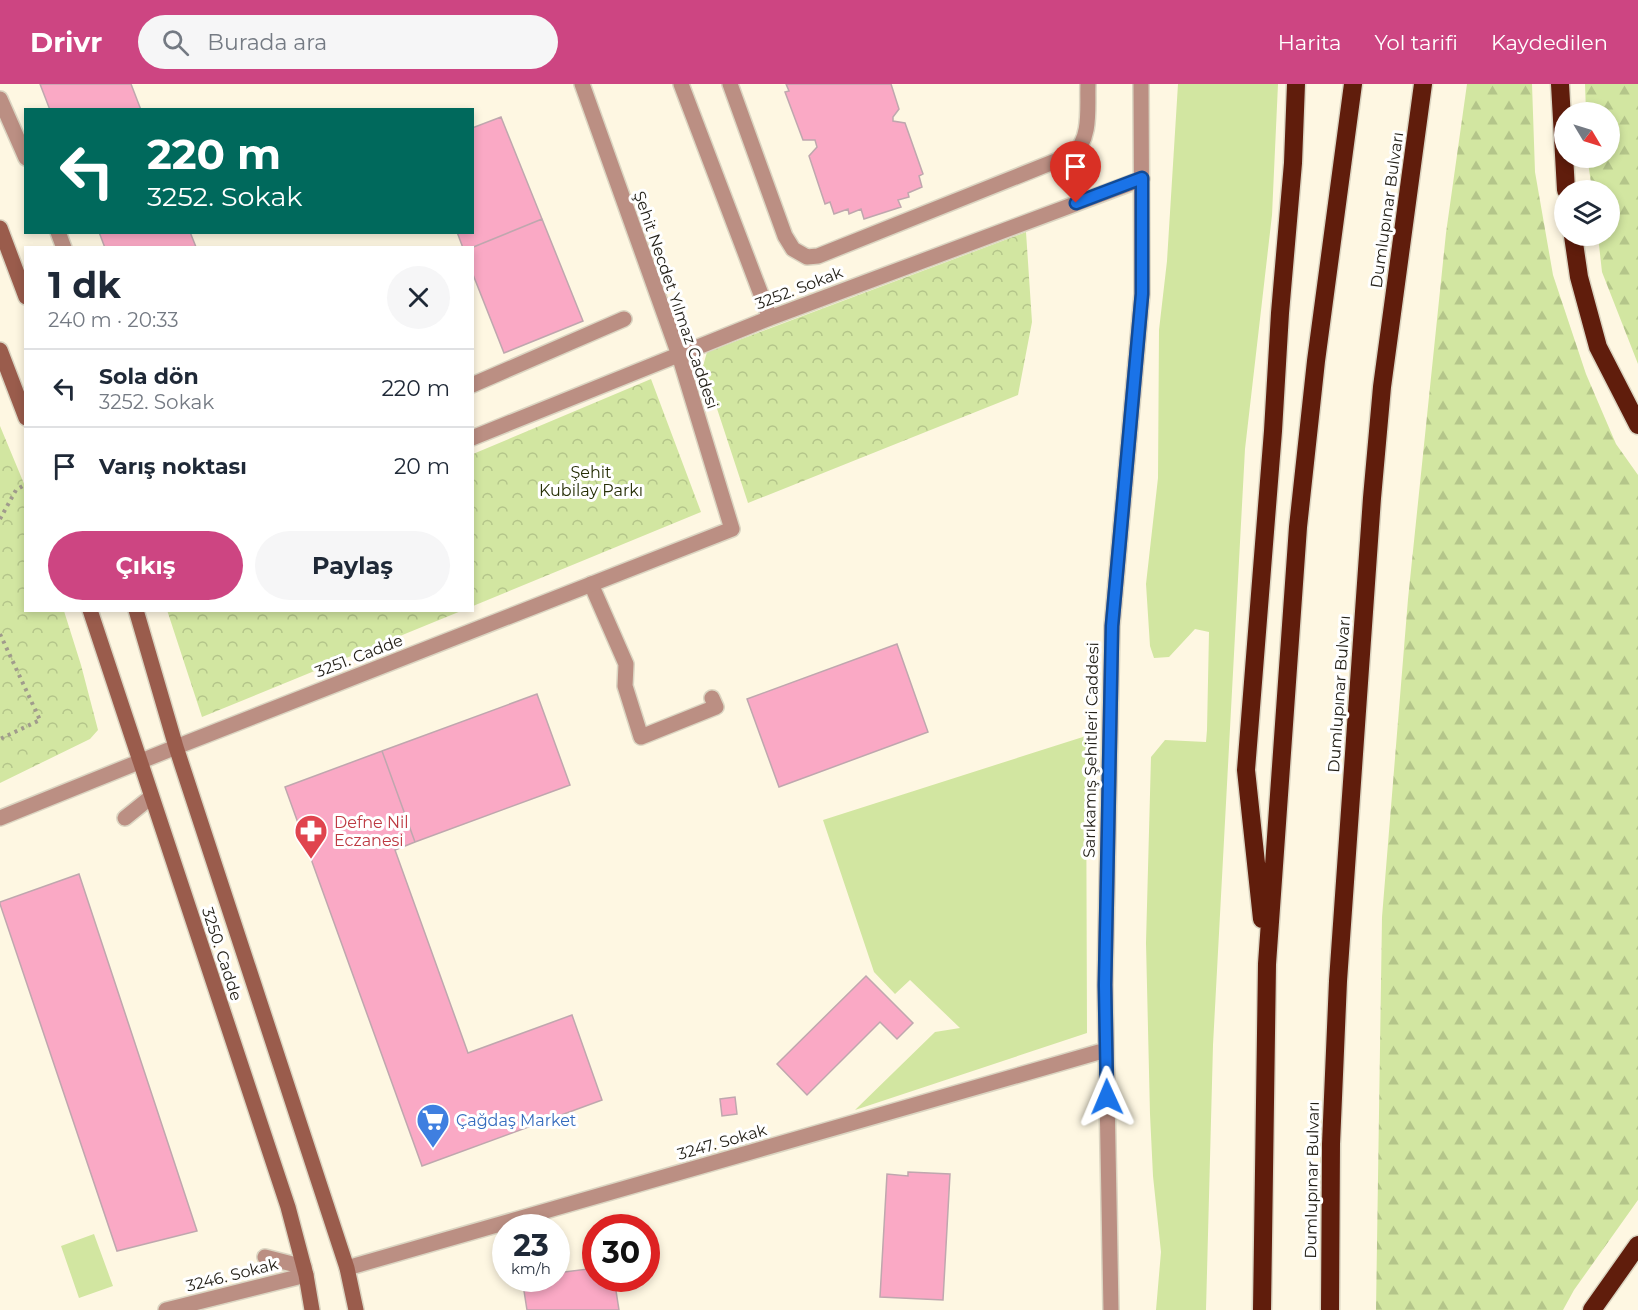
<!DOCTYPE html>
<html lang="tr">
<head>
<meta charset="utf-8">
<style>
  body { margin:0; font-family:Montserrat,sans-serif; background:#f6f6f7; color:#1f2937; height:100vh; display:flex; flex-direction:column; font-size:22px; white-space:nowrap }
  * { box-sizing:border-box; margin:0 }
  p { font-size:20px; color:#747a83 }
  .icon { flex:none; width:33px; height:33px; fill:none; stroke:currentColor; stroke-width:2; stroke-linecap:round; stroke-linejoin:round }
  .map { position:relative; flex:1; overflow:hidden }
  .panel { position:absolute; left:24px; top:162px; width:450px; height:366px; display:flex; flex-direction:column; background:#fff; border-radius:0px; box-shadow:0 3px 9px #0003 }
  .panel>* { flex:none }
  .banner { position:absolute; left:24px; top:24px; width:450px; height:126px; border-radius:0px; box-shadow:0 3px 9px #0003; background:#00695c; color:#fff; overflow:hidden }
  .needle { width:39px; rotate:128deg }
  .tools { position:absolute; left:1554px; top:18px; display:grid; gap:12px }
  .tools a { display:grid; place-items:center; width:66px; height:66px; border-radius:50%; background:#fff; box-shadow:0 3px 9px #0003; font-size:30px }
  .speed { position:absolute; left:492px; top:1130px; display:flex; gap:12px; font-size:30px; font-weight:700; text-align:center }
  .speed>* { display:grid; place-content:center; width:78px; height:78px; border-radius:50%; background:#fff; box-shadow:0 3px 9px #0003; line-height:1 }
  .speed small { font-size:15px; font-weight:400 }
  .speed .limit { border:9px solid #d22; background:#fff; color:#111 }
  .pin { position:absolute; display:grid; place-items:center; width:51px; height:51px; color:#fff; margin:-62px -26px; border-radius:50% 50% 50% 0; rotate:-45deg; box-shadow:0 0 6px #0007 }
  .pin .icon { rotate:45deg }
  .me { position:absolute; width:66px; margin:-33px; rotate:359deg; stroke-linejoin:round; filter:drop-shadow(0 0 4px #0008) }
  .turn { display:flex; align-items:center; gap:21px; height:126px; padding:0 24px; font-size:27px }
  .turn .icon { width:78px; height:78px; stroke-width:2.5 }
  .turn b { display:block; font-size:42px; line-height:51px }
  .round { display:grid; place-items:center; flex:none; width:63px; height:63px; border-radius:32px; background:#f6f6f7 }
  .headline { display:flex; align-items:center; justify-content:space-between; height:102px; padding:0 24px }
  h1 { font-size:36px; font-weight:700; line-height:45px }
  .primary-button { display:flex; gap:12px; margin-top:auto; padding:12px 24px }
  .primary-button a { flex:1; height:69px; border-radius:36px; background:#cd4582; color:#fff; font-size:24px; font-weight:700; line-height:69px; text-align:center }
  .primary-button a+a { background:#f6f6f7; color:#1f2937 }
  ul { padding:0; list-style:none }
  li { display:flex; align-items:center; gap:18px; height:78px; padding:0 24px; border-top:2px solid #e0e1e3 }
  li div { flex:1 }
  li b { display:block; font-size:22px }
  li em { font-style:normal }
  header { display:flex; align-items:center; gap:36px; box-sizing:border-box; height:84px; padding:0 30px; background:#cd4582; color:#fff }
  header strong { font-size:28px }
  nav { display:flex; gap:33px; margin-inline-start:auto; font-size:21px }
  .search { width:420px; height:54px; background:#f6f6f7; display:flex; align-items:center; gap:15px; box-sizing:border-box; padding:0 21px; border-radius:33px; color:#747a83; font-size:22px }
  .map>svg:first-child { display:block }
</style>
</head>
<body>
<header>
<strong>Drivr</strong>
<div class="search"><svg class="icon" aria-label="search" viewBox="0 0 24 24"><circle cx="10" cy="10" r="6"/><path d="M15 15l6 6"/></svg>Burada ara</div>
<nav><a>Harita</a><a>Yol tarifi</a><a>Kaydedilen</a></nav>
</header>
<div class="map">
<svg width="1638" height="1226" viewBox="0 0 1638 1226">
  <defs>
    <pattern id="forest-firs" width="22" height="20" patternUnits="userSpaceOnUse" patternTransform="scale(1.5)"><rect width="22" height="20" fill="#d2e6a1"/><path d="M5 1l3.5 6h-7zM16 11l3.5 6h-7z" fill="#b4c58a"/></pattern>
    <pattern id="park-crowns" width="20" height="18" patternUnits="userSpaceOnUse" patternTransform="scale(1.5)"><rect width="20" height="18" fill="#d2e6a1"/><path d="M2 6a3 3 0 1 1 6 0M12 15a3 3 0 1 1 6 0" fill="none" stroke="#b4c58a"/></pattern>
  </defs>
  <rect width="100%" height="100%" fill="#fef7e2"/>
  <path fill="#d2e6a1" d="M 1178,0 L 1278,0 L 1272,131 L 1245,365 L 1213,961 L 1206,1226 L 1156,1226 L 1161,1168 L 1153,1092 L 1150,1030 L 1146,859 L 1151,673 L 1165,656 L 1206,658 L 1207,646 L 1209,548 L 1195,545 L 1169,573 L 1154,574 L 1150,562 L 1146,500 L 1158,394 L 1159,246 L 1167,177 Z
    M 1086,652 L 1087,949 L 855,1026 L 935,948 L 960,944 L 910,896 L 895,910 L 874,888 L 823,736 Z
    M 94,1150 L 113,1202 L 79,1214 L 61,1162 Z"/>
  <path fill="url(#forest-firs)" d="M 1467,0 L 1532,0 L 1535,88 L 1553,191 L 1586,290 L 1616,360 L 1638,391 L 1638,1116 L 1574,1206 L 1563,1226 L 1376,1226 L 1382,833 L 1408,515 L 1446,149 Z
    M 1585,0 L 1638,0 L 1638,280 L 1602,188 L 1598,152 L 1610,152 L 1610,106 L 1592,106 L 1588,78 L 1588,74 L 1610,74 L 1610,28 L 1586,28 Z"/>
  <path fill="url(#park-crowns)" d="M 1026,148 L 1032,238 L 1018,311 L 748,419 L 703,282 L 707,268 Z
    M 651,295 L 701,428 L 473,522 L 473,370 Z
    M 0,342 L 25,402 L 26,526 L 64,527 L 81,581 L 98,646 L 90,655 L 0,699 Z
    M 167,526 L 461,526 L 461,527 L 202,633 Z"/>
  <path fill="#faa9c5" stroke="#bfa7ae" stroke-width="1.5" d="M 40,0 L 131,0 L 141,26 L 50,26 Z
    M 786,0 L 891,0 L 899,25 L 893,33 L 893,37 L 905,39 L 923,90 L 919,92 L 922,103 L 908,109 L 909,113 L 898,116 L 901,123 L 864,135 L 861,125 L 849,130 L 848,125 L 834,130 L 830,118 L 825,120 L 809,72 L 817,63 L 815,56 L 803,56 L 785,8 L 789,7 Z
    M 501,33 L 542,135 L 471,164 L 463,164 L 457,148 L 472,148 L 472,44 Z
    M 542,135 L 583,237 L 504,269 L 472,188 L 471,164 Z
    M 99,148 L 190,148 L 196,163 L 105,164 Z
    M 897,560 L 928,648 L 779,703 L 747,615 Z
    M 537,610 L 570,701 L 415,758 L 382,667 Z
    M 382,667 L 415,758 L 395,766 L 468,969 L 572,931 L 602,1016 L 422,1082 L 285,703 Z
    M 79,790 L 197,1147 L 117,1167 L 0,820 L 0,818 Z
    M 866,892 L 913,939 L 897,955 L 880,938 L 807,1011 L 777,980 Z
    M 735,1013 L 737,1030 L 722,1032 L 720,1015 Z
    M 908,1088 L 950,1090 L 943,1216 L 880,1213 L 887,1090 L 908,1092 Z
    M 596,1184 L 596,1194 L 614,1194 L 619,1226 L 527,1226 L 522,1194 L 556,1194 L 556,1189 Z"/>
  <g fill="none" stroke-linecap="round" stroke-linejoin="round">
    <g stroke="#dbd5c2" stroke-width="18">
      <path id="lane" d="M 730,0 L 785,152 L 793,165 L 807,173 L 818,172 L 1073,70 C 1092,55 1087,22 1088,0
        M 0,15 L 26,74
        M 58,148 L 64,164
        M 472,301 L 624,235
        M 591,500 L 626,580 L 625,602 L 641,653 L 716,623 L 712,614
        M 125,734 L 151,713
        M 265,1173 L 304,1183"/>
    </g>
    <g stroke="#dbd5c2" stroke-width="18">
      <path id="street" d="M 681,0 L 770,234
        M 472,354 L 770,234 L 1142,95
        M 0,734 L 176,663 L 732,445 L 679,271 L 582,0
        M 347,1184 L 1106,966
        M 166,1226 L 306,1191
        M 1111,1226 L 1105,901 L 1112,542 L 1142,210 L 1141,0"/>
    </g>
    <g stroke="#dbd5c2" stroke-width="18">
      <path id="secondary" d="M 0,144 L 26,213
        M 0,266 L 26,334
        M 90,526 L 288,1123 L 306,1191 L 312,1226
        M 136,526 L 176,663 L 347,1184 L 356,1226"/>
    </g>
    <g stroke="#dbd5c2" stroke-width="21">
      <path id="highway" d="M 1560,0 L 1566,106
        M 1573,152 L 1579,193 L 1598,263 L 1638,341
        M 1262,835 L 1246,686 L 1273,347 L 1280,229 L 1293,79 L 1296,0
        M 1262,1226 L 1267,880 L 1298,443 L 1316,277 L 1353,0
        M 1330,1226 L 1331,1060 L 1338,897 L 1372,414 L 1382,303 L 1423,0
        M 1592,1226 L 1638,1161"/>
    </g>
    <path stroke="#a09b8c" stroke-width="4" stroke-dasharray="3 4.5" stroke-linecap="butt" d="M 0,435 L 16,406 L 26,400
      M 0,550 L 40,636 L 0,655"/>
    <use href="#lane" stroke="#bb8f83" stroke-width="15"/>
    <use href="#street" stroke="#bb8f83" stroke-width="15"/>
    <use href="#secondary" stroke="#9a5c4c" stroke-width="15"/>
    <use href="#highway" stroke="#601d0c" stroke-width="18"/>
  </g>
  <g fill="none" stroke-linecap="round" stroke-linejoin="round">
    <g stroke="#114b97" stroke-width="15">
      <path id="route" d="M 1076,119 L 1142,94 L 1142,210 L 1112,542 L 1105,901 L 1107,1013"/>
    </g>
    <use href="#route" stroke="#1a73e8" stroke-width="10"/>
  </g>
  <defs>
    <g id="pharmacy-pin" transform="scale(1.725)"><path d="M0 17L-7.5 6A9.5 9.5 0 1 1 7.5 6Z" fill="#e0444e" stroke="#fff"/><path d="M-2-6h4v4h4v4h-4v4h-4v-4h-4v-4h4Z" fill="#fff"/></g>
    <g id="supermarket-pin" transform="scale(1.725)"><path d="M0 17L-7.5 6A9.5 9.5 0 1 1 7.5 6Z" fill="#3f7fe0" stroke="#fff"/><path d="M-6-5.5h2.5l.6 2H6L4.5 2H-2.5L-4.4-4H-6ZM-1.5 3.2a1.3 1.3 0 1 0 .1 0ZM3 3.2a1.3 1.3 0 1 0 .1 0Z" fill="#fff"/></g>
  </defs>
  <g fill-rule="evenodd">
    <use href="#pharmacy-pin" x="311" y="747"/>
    <use href="#supermarket-pin" x="433" y="1036"/>
  </g>
  <g text-anchor="middle" dominant-baseline="central" stroke-width="6" stroke-linejoin="round" paint-order="stroke">
    <g font-size="16" fill="#242119" stroke="#fff">
      <text transform="translate(1387 126) rotate(-82)">Dumlupınar Bulvarı</text>
      <text transform="translate(799 204) rotate(-21)">3252. Sokak</text>
      <text transform="translate(676 216) rotate(71)">Şehit Necdet Yılmaz Caddesi</text>
      <text transform="translate(359 572) rotate(-21)">3251. Cadde</text>
      <text transform="translate(1339 610) rotate(-86)">Dumlupınar Bulvarı</text>
      <text transform="translate(1091 666) rotate(-89)">Sarıkamış Şehitleri Caddesi</text>
      <text transform="translate(222 870) rotate(72)">3250. Cadde</text>
      <text transform="translate(722 1058) rotate(-16)">3247. Sokak</text>
      <text transform="translate(1312 1096) rotate(-89)">Dumlupınar Bulvarı</text>
      <text transform="translate(232 1191) rotate(-14)">3246. Sokak</text>
    </g>
    <g font-size="16" fill="#262f06" stroke="#fff">
      <text x="591" y="388">Şehit<tspan x="591" dy="18">Kubilay Parkı</tspan></text>
    </g>
    <g font-size="16" fill="#be3a42" stroke="#fff" text-anchor="start">
      <text x="334" y="738">Defne Nil<tspan x="334" dy="18">Eczanesi</tspan></text>
    </g>
    <g font-size="16" fill="#366cbe" stroke="#fff" text-anchor="start">
      <text x="456" y="1036">Çağdaş Market</text>
    </g>
  </g>
</svg>
<div class="tools">
<a><svg class="needle" viewBox="-14 -14 28 28"><path d="M0-13l5 13h-10z" fill="#e53935"/><path d="M0 13l5-13h-10z" fill="#747a83"/></svg></a>
<a><svg class="icon" aria-label="layers" viewBox="0 0 24 24"><path d="M12 4l9 5-9 5-9-5zM3 14l9 5 9-5"/></svg></a>
</div>
<div class="speed"><div>23<small>km/h</small></div><div class="limit">30</div></div>
<div class="pin" style="left:1076px;top:119px;background:#d93025"><svg class="icon" aria-label="arrive" viewBox="0 0 24 24"><path d="M6 21V4h12l-3 4 3 4H6"/></svg></div>
<svg class="me" style="left:1107px;top:1013px" viewBox="-20 -20 40 40"><path d="M0-17L14 15 0 8-14 15z" fill="#1a73e8" stroke="#fff" stroke-width="4"/></svg>
<div class="banner">
<div class="turn"><svg class="icon" aria-label="left" viewBox="0 0 24 24"><path d="M17 20v-9H6M10 6l-5 5 5 5"/></svg><div><b>220 m</b>3252. Sokak</div></div>
</div>
<section class="panel">
<div class="headline"><div><h1>1 dk</h1><p>240 m · 20:33</p></div><a class="round"><svg class="icon" aria-label="close" viewBox="0 0 24 24"><path d="M6 6l12 12M18 6L6 18"/></svg></a></div>
<ul>
<li><svg class="icon" aria-label="left" viewBox="0 0 24 24"><path d="M17 20v-9H6M10 6l-5 5 5 5"/></svg><div><b>Sola dön</b><p>3252. Sokak</p></div><em>220 m</em></li>
<li><svg class="icon" aria-label="arrive" viewBox="0 0 24 24"><path d="M6 21V4h12l-3 4 3 4H6"/></svg><div><b>Varış noktası</b></div><em>20 m</em></li>
</ul>
<div class="primary-button"><a>Çıkış</a><a>Paylaş</a></div>
</section>
</div>
</body>
</html>
